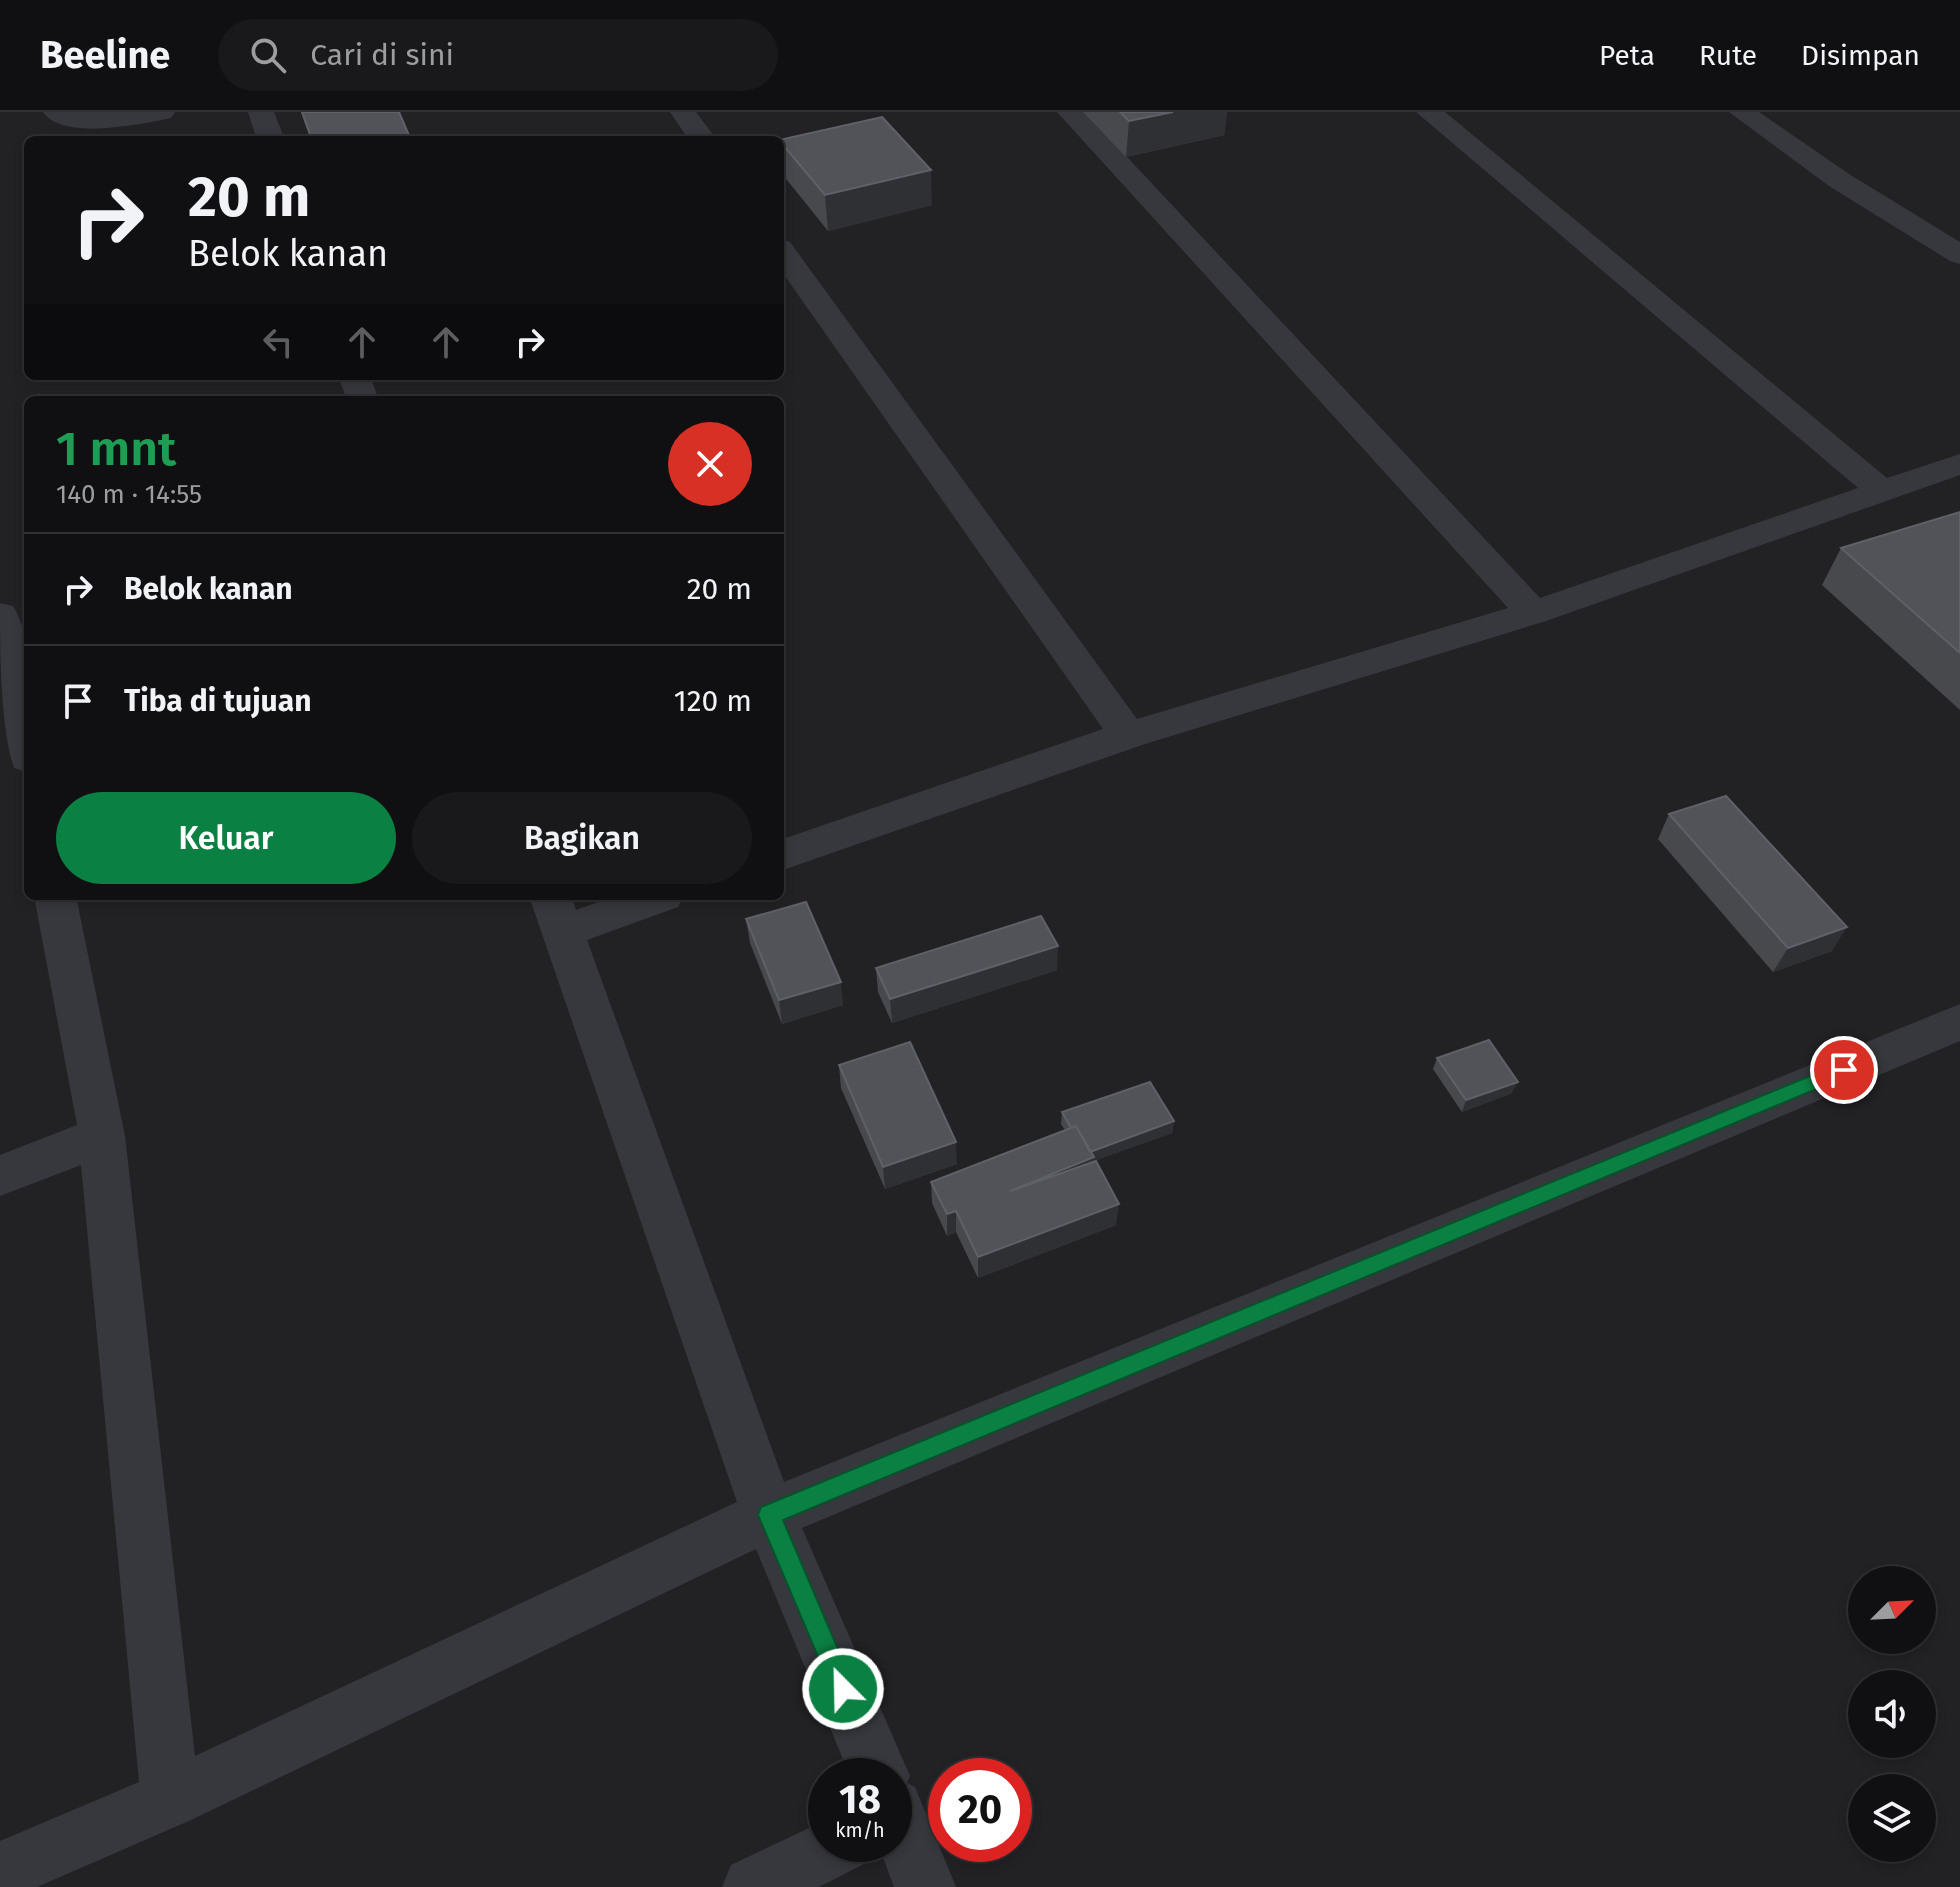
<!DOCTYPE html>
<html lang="id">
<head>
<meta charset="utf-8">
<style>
  body { margin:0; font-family:"Fira Sans",sans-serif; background:#19191b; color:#f1f3f6; height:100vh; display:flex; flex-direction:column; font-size:30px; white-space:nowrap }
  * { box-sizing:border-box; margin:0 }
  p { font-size:26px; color:#9c9d9f }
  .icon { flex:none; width:44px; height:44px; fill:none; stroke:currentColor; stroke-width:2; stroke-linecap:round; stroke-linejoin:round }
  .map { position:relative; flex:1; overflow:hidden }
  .drawer { position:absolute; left:24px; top:284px; width:760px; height:504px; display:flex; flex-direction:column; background:#101012; border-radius:12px; box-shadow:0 4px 12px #0003,0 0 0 2px #303032 }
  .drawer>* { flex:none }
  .top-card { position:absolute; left:24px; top:24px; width:760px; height:244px; border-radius:12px; box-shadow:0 4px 12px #0003,0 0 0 2px #303032; background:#101012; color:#f1f3f6; overflow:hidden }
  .needle { width:52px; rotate:66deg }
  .buttons { position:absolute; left:1848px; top:1454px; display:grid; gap:16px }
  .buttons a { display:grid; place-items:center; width:88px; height:88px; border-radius:50%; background:#101012; box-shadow:0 4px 12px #0003,0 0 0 2px #303032; font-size:40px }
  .speed { position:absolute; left:808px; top:1646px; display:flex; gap:16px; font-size:40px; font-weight:700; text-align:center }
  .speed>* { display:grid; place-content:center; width:104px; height:104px; border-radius:50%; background:#101012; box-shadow:0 4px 12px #0003,0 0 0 2px #303032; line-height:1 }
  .speed small { font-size:20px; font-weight:400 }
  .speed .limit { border:12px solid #d22; background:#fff; color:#111 }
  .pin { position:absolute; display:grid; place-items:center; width:68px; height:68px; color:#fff; margin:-34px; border:4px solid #fff; border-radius:50%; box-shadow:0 2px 8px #0007 }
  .me { position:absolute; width:88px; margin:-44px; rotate:337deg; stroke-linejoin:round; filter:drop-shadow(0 0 6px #0008) }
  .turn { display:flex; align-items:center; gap:28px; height:168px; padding:0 32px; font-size:36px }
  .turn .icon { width:104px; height:104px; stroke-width:2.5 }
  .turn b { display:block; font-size:56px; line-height:68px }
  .lanes { display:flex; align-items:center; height:76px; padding:0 32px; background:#0003; justify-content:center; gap:40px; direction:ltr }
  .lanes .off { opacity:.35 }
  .round { display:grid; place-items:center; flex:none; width:84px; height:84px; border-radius:42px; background:#19191b }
  .overview { display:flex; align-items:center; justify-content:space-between; height:136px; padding:0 32px }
  h1 { font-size:48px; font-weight:600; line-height:60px; color:#1e9e55 }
  .cta { display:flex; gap:16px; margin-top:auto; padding:16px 32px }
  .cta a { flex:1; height:92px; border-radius:48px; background:#0b8043; color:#fff; font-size:32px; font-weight:600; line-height:92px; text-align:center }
  .cta a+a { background:#19191b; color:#f1f3f6 }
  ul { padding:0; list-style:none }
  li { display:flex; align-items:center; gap:24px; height:112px; padding:0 32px; border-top:2px solid #303032 }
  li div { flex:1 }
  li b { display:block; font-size:30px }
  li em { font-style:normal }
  header { display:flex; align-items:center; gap:48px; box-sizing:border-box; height:112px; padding:0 40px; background:#101012; border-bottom:2px solid #303032 }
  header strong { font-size:38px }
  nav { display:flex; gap:44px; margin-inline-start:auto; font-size:28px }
  .search { width:560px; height:72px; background:#19191b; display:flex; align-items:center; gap:20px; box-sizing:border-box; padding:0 28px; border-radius:44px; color:#9c9d9f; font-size:30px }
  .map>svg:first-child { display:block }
</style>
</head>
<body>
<header>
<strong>Beeline</strong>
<div class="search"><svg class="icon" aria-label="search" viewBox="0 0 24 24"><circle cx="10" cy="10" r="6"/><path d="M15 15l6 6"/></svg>Cari di sini</div>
<nav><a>Peta</a><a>Rute</a><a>Disimpan</a></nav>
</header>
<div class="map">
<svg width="1960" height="1775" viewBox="0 0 1960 1775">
  <rect width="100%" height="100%" fill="#161618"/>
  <path fill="#222225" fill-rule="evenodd" d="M 0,0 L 1960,0 L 1960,1775 L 0,1775 ZM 28,28 L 780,28 L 780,264 L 28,264 ZM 28,288 L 780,288 L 780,784 L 28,784 ZM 1862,1468 L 1922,1468 L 1922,1528 L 1862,1528 ZM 1862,1572 L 1922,1572 L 1922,1632 L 1862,1632 ZM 826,1664 L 894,1664 L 894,1732 L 826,1732 ZM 946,1664 L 1014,1664 L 1014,1732 L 946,1732 ZM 1862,1676 L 1922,1676 L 1922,1736 L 1862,1736 Z"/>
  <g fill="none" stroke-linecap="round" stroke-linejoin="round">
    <path fill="#37383d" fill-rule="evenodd" d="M 43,0 L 175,0 L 171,6 L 162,8 C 134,13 62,28 43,0 Z
      M 248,0 L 274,0 L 285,28 L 257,28 Z
      M 670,0 L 696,0 L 717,28 L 689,28 Z
      M 1057,0 L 1085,0 L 1540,486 L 1858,376 L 1416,0 L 1445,0 L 1887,366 L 1960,342 L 1960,363 L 1546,509 L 1142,633 L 780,759 L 780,728 L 1103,617 L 780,157 L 780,127 L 790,130 L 1137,607 L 1508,496 Z
      M 1729,0 L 1759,0 L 1849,62 L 1960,130 L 1960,152 L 1950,149 L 1829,74 Z
      M 338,264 L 370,264 L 379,288 L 347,288 Z
      M 0,491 L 13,494 C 38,534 28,614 28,660 L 14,656 C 0,615 0,538 0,491 Z
      M 34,784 L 76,784 L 125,1024 L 195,1644 L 737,1390 L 529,784 L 571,784 L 576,798 L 615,784 L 684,784 L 678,795 L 587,828 L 784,1370 L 1960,892 L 1960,929 L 802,1416 L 910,1664 L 907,1671 L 915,1675 L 956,1775 L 894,1775 L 878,1732 L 894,1732 L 894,1664 L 850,1664 L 756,1437 L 191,1708 L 37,1775 L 0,1775 L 0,1729 L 139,1670 L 81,1053 L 0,1084 L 0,1043 L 77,1013 Z
      M 826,1708 L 826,1732 L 871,1732 L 862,1753 L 819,1775 L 722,1775 L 731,1753 Z"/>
  </g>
  <path fill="#47494d" d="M 301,0 L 399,0 L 411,28 L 311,28 Z
    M 1083,0 L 1227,0 L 1224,23 L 1126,45 Z
    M 780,28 L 932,93 L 828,119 L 783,63 Z
    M 1960,400 L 1960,598 L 1822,473 L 1841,436 Z
    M 1669,702 L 1832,839 L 1773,860 L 1658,727 Z
    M 746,807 L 843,893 L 782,912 L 750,831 Z
    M 876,856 L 1057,858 L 892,911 L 878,880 Z
    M 1437,946 L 1512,981 L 1462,1000 L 1433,957 Z
    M 839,953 L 957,1052 L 885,1077 L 841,976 Z
    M 1062,1000 L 1174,1009 L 1172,1021 L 1093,1049 L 1116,1113 L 978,1166 L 956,1120 L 947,1124 L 932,1091 L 931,1070 L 1065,1018 L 1061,1012 Z"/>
  <path fill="#2f3033" d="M 1173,0 L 1227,0 L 1224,23 L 1126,45 L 1129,9 Z
    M 931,58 L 932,93 L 828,119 L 825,83 Z
    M 1847,815 L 1832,839 L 1773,860 L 1788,836 Z
    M 1058,834 L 1057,858 L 892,911 L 890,887 Z
    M 841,870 L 843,893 L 782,912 L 779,888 Z
    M 1518,970 L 1512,981 L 1462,1000 L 1466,988 Z
    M 1174,1009 L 1172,1021 L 1010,1079 L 1084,1042 Z
    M 956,1030 L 957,1052 L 885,1077 L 883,1055 Z
    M 1119,1092 L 1116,1113 L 978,1166 L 978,1145 Z
    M 956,1099 L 956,1120 L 947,1124 L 947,1102 Z"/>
  <path fill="#525359" stroke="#5f6168" stroke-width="2" d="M 302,0 L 399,0 L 411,28 L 312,28 Z
    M 1120,0 L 1173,0 L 1129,9 Z
    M 882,5 L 931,58 L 825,83 L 779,28 Z
    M 1960,400 L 1960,541 L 1841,436 Z
    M 1726,684 L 1847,815 L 1788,836 L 1669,702 Z
    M 806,790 L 841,870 L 779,888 L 746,807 Z
    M 1041,804 L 1058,834 L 890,887 L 876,856 Z
    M 1489,928 L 1518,970 L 1466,988 L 1437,946 Z
    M 910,930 L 956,1030 L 883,1055 L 839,953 Z
    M 1150,970 L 1174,1009 L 1090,1040 L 1076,1014 L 1071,1016 L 1062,1000 Z
    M 1076,1014 L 1094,1045 L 1010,1079 L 1096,1049 L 1119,1092 L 978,1145 L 956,1099 L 947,1102 L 931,1070 Z"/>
  <path fill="#0b8043" stroke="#07532c" stroke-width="2" d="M 1844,950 L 1850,952 L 1853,958 L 1850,963 L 783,1408 L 855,1577 L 852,1585 L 843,1589 L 835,1585 L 758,1403 L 761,1395 Z"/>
</svg>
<div class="buttons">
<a><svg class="needle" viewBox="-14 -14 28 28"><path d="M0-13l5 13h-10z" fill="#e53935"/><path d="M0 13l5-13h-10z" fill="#9c9d9f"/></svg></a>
<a><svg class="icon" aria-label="sound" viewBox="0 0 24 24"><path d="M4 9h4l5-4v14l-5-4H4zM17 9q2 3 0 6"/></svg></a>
<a><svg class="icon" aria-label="layers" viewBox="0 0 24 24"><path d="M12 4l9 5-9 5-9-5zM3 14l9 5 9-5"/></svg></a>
</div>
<div class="speed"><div>18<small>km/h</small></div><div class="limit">20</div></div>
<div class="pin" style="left:1844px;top:958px;background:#d93025"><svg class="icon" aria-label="arrive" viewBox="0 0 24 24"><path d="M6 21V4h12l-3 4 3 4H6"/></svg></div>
<svg class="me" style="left:843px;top:1577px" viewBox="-20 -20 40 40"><circle r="17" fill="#0b8043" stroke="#fff" stroke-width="3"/><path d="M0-11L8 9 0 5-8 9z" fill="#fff"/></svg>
<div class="top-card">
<div class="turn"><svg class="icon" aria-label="right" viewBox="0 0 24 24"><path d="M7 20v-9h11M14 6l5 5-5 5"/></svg><div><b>20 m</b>Belok kanan</div></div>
<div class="lanes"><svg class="icon off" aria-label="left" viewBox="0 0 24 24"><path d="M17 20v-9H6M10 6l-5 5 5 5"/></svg><svg class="icon off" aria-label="ahead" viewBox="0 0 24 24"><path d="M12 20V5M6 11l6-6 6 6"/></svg><svg class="icon off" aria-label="ahead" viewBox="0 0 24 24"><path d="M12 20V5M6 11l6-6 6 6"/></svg><svg class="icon" aria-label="right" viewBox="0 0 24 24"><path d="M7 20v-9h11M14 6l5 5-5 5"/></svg></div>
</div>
<section class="drawer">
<div class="overview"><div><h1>1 mnt</h1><p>140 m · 14:55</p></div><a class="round" style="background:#d93025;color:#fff"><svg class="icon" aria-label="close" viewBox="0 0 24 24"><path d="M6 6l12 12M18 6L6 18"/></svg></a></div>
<ul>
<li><svg class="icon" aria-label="right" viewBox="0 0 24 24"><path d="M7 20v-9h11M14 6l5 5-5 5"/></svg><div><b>Belok kanan</b></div><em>20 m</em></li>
<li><svg class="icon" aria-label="arrive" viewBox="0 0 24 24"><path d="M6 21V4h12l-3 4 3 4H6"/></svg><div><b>Tiba di tujuan</b></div><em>120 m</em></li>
</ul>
<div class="cta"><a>Keluar</a><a>Bagikan</a></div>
</section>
</div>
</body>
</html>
